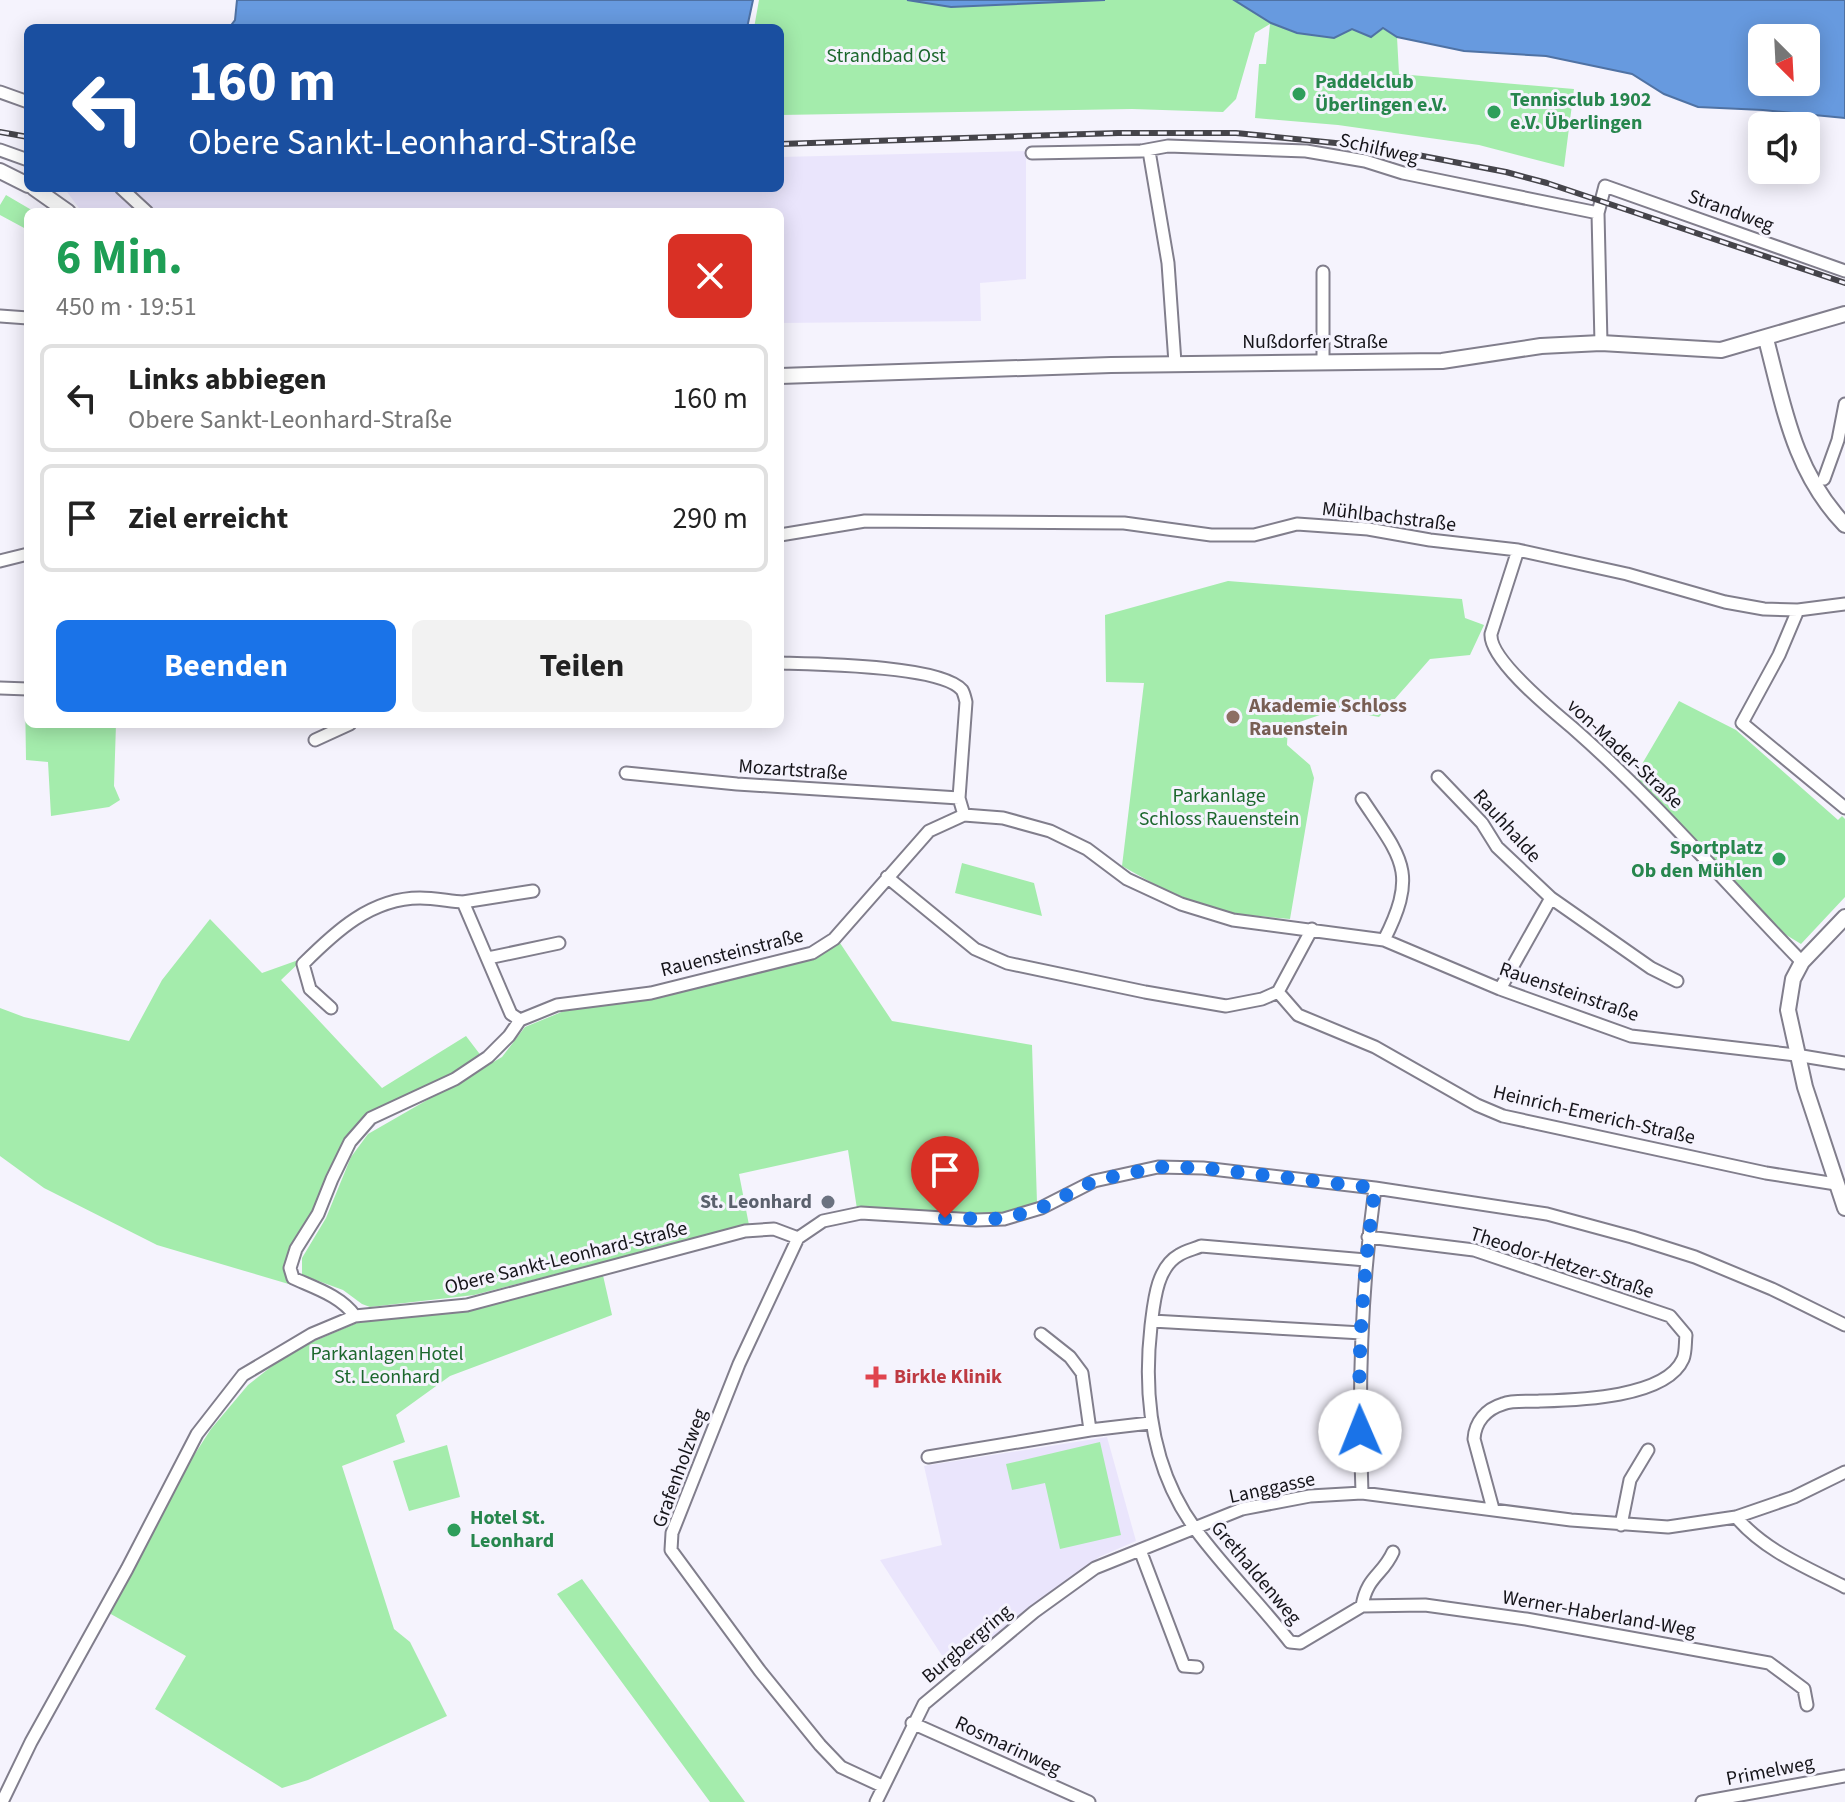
<!DOCTYPE html>
<html lang="de">
<head>
<meta charset="utf-8">
<style>
  body { margin:0; font-family:"Source Sans 3",sans-serif; background:#f2f2f2; color:#222; height:100vh; display:flex; flex-direction:column; font-size:30px; white-space:nowrap }
  * { box-sizing:border-box; margin:0 }
  p { font-size:26px; color:#767676 }
  .icon { flex:none; width:44px; height:44px; fill:none; stroke:currentColor; stroke-width:2; stroke-linecap:round; stroke-linejoin:round }
  .map { position:relative; flex:1; overflow:hidden }
  .side { position:absolute; left:24px; top:208px; width:760px; height:520px; display:flex; flex-direction:column; background:#fff; border-radius:12px; box-shadow:0 4px 20px #0003 }
  .side>* { flex:none }
  .hud { position:absolute; left:24px; top:24px; width:760px; height:168px; border-radius:12px; box-shadow:0 4px 20px #0003; background:#1a4fa0; color:#fff; overflow:hidden }
  .needle { width:52px; rotate:156deg }
  .buttons { position:absolute; left:1748px; top:24px; display:grid; gap:16px }
  .buttons a { display:grid; place-items:center; width:72px; height:72px; border-radius:12px; background:#fff; box-shadow:0 4px 20px #0003; font-size:40px }
  .pin { position:absolute; display:grid; place-items:center; width:68px; height:68px; color:#fff; margin:-82px -34px; border-radius:50% 50% 50% 0; rotate:-45deg; box-shadow:0 0 8px #0007 }
  .pin .icon { rotate:45deg }
  .me { position:absolute; width:88px; margin:-44px; rotate:359deg; stroke-linejoin:round; filter:drop-shadow(0 0 6px #0008) }
  .turn { display:flex; align-items:center; gap:28px; height:168px; padding:0 32px; font-size:36px }
  .turn .icon { width:104px; height:104px; stroke-width:2.5 }
  .turn b { display:block; font-size:56px; line-height:68px }
  .round { display:grid; place-items:center; flex:none; width:84px; height:84px; border-radius:12px; background:#f2f2f2 }
  .head { display:flex; align-items:center; justify-content:space-between; height:136px; padding:0 32px }
  h1 { font-size:48px; font-weight:700; line-height:60px; color:#1e9e55 }
  .action { display:flex; gap:16px; margin-top:auto; padding:16px 32px }
  .action a { flex:1; height:92px; border-radius:12px; background:#1a73e8; color:#fff; font-size:32px; font-weight:700; line-height:92px; text-align:center }
  .action a+a { background:#f2f2f2; color:#222 }
  ul { padding:0; list-style:none }
  li { display:flex; align-items:center; gap:24px; height:108px; margin:0 16px 12px; padding:0 16px; border:4px solid #e0e0e0; border-radius:12px }
  li div { flex:1 }
  li b { display:block; font-size:30px }
  li em { font-style:normal }
  .map>svg:first-child { display:block }
</style>
</head>
<body>
<div class="map">
<svg width="1845" height="1802" viewBox="0 0 1845 1802">
  <rect width="100%" height="100%" fill="#f5f3fd"/>
  <path fill="#eae5fc" d="M 1029,151 L 1026,156 L 1026,279 L 980,283 L 981,321 L 780,323 L 780,212 L 82,212 L 67,192 L 68,188 L 780,188 L 780,157 Z
    M 1107,1437 L 1136,1541 L 1099,1557 L 952,1671 L 880,1560 L 942,1545 L 924,1466 Z"/>
  <path fill="#a4ecac" d="M 759,0 L 907,0 L 951,7 L 1105,0 L 1234,0 L 1271,23 L 1297,33 L 1334,38 L 1352,29 L 1382,28 L 1397,37 L 1399,74 L 1574,89 L 1564,167 L 1479,145 L 1338,125 L 1255,118 L 1259,64 L 1266,64 L 1270,24 L 1255,33 L 1236,99 L 1223,112 L 1132,109 L 780,115 L 780,28 L 754,28 Z
    M 6,195 L 35,212 L 28,212 L 26,229 L 0,215 L 0,205 Z
    M 1228,581 L 1462,599 L 1465,618 L 1484,625 L 1470,655 L 1430,659 L 1379,717 L 1337,709 L 1288,726 L 1287,745 L 1310,765 L 1314,778 L 1290,919 L 1235,914 L 1181,899 L 1122,866 L 1144,683 L 1106,682 L 1105,615 Z
    M 25,693 L 28,693 L 28,724 L 116,724 L 114,786 L 120,800 L 109,807 L 51,816 L 48,762 L 26,760 Z
    M 1679,701 L 1736,730 L 1838,820 L 1842,816 L 1845,819 L 1845,897 L 1801,944 L 1783,933 L 1635,776 Z
    M 962,863 L 1034,883 L 1042,916 L 955,893 Z
    M 210,919 L 262,973 L 304,958 L 281,980 L 382,1088 L 466,1036 L 482,1057 L 458,1073 L 364,1116 L 330,1169 L 315,1214 L 289,1255 L 285,1271 L 292,1285 L 157,1245 L 44,1188 L 0,1156 L 0,1008 L 24,1017 L 129,1041 L 162,980 Z
    M 840,943 L 892,1021 L 1032,1045 L 1037,1203 L 1002,1215 L 857,1209 L 848,1150 L 739,1174 L 749,1225 L 474,1295 L 370,1307 L 362,1304 L 343,1290 L 302,1275 L 302,1258 L 326,1218 L 351,1157 L 368,1134 L 502,1057 L 525,1027 L 564,1011 L 630,1001 L 809,960 Z
    M 602,1271 L 612,1315 L 450,1376 L 396,1415 L 405,1442 L 342,1466 L 394,1629 L 410,1642 L 447,1716 L 308,1780 L 282,1788 L 155,1709 L 186,1656 L 109,1613 L 189,1463 L 211,1429 L 248,1385 L 291,1351 L 357,1323 L 462,1309 Z
    M 1100,1442 L 1121,1535 L 1060,1549 L 1045,1483 L 1012,1490 L 1006,1464 Z
    M 447,1445 L 460,1497 L 409,1511 L 393,1461 Z
    M 582,1579 L 745,1802 L 710,1802 L 557,1594 Z"/>
  <path fill="#679adf" stroke="#4f72a4" stroke-width="2" fill-rule="evenodd" d="M 237,0 L 753,0 L 747,28 L 229,28 L 235,20 Z
    M 907,0 L 1105,0 L 951,7 Z
    M 1234,0 L 1845,0 L 1845,118 L 1763,110 L 1698,107 L 1664,94 L 1632,74 L 1546,56 L 1464,51 L 1397,37 L 1383,28 L 1371,37 L 1352,29 L 1334,38 L 1297,33 L 1271,23 ZM 1806,38 L 1806,82 L 1762,82 L 1762,38 Z"/>
  <g fill="none" stroke-linecap="round" stroke-linejoin="round">
    <g stroke="#817e8c" stroke-width="15">
      <path id="minor" d="M 0,92 L 28,102
        M 0,150 L 28,160
        M 1149,151 L 1168,263 L 1175,363
        M 1032,153 L 1141,151 L 1168,146 L 1306,151 L 1365,161 L 1403,173 L 1598,213
        M 121,188 L 147,212
        M 0,316 L 28,318
        M 1601,343 L 1598,213 L 1605,186 L 1845,271
        M 1323,361 L 1323,272
        M 1824,479 L 1838,440 L 1845,404
        M 780,535 L 865,521 L 1124,523 L 1211,535 L 1254,535 L 1297,524 L 1368,529 L 1430,540 L 1518,550 L 1627,574 L 1725,602 L 1764,609 L 1798,610 L 1845,604
        M 1518,550 L 1491,634 C 1489,660 1554,712 1574,729 C 1656,801 1726,884 1802,962
        M 0,561 L 28,554
        M 1798,610 L 1779,655 L 1742,723 L 1845,808
        M 780,663 C 815,664 941,665 962,690 C 964,693 965,698 966,702 L 959,798 L 964,815
        M 0,688 L 28,689
        M 315,740 L 350,724
        M 626,773 L 737,784 L 959,798
        M 1438,777 L 1482,823 L 1497,847 L 1551,898 L 1500,989
        M 1362,799 C 1401,858 1419,871 1384,940
        M 887,877 L 975,949 L 1007,963 L 1145,992 L 1226,1006 L 1262,999 L 1278,992 L 1312,929
        M 1551,898 L 1651,968 L 1677,981
        M 463,902 L 533,891
        M 488,958 L 559,943
        M 1278,992 L 1298,1015 L 1375,1047 L 1477,1105 L 1503,1116 L 1766,1173 L 1836,1184
        M 331,1008 L 310,989 L 303,964 C 335,932 371,898 420,898 C 434,898 449,901 463,902 L 511,1014 L 520,1020
        M 1368,1237 L 1474,1250 L 1670,1316 L 1686,1335 C 1685,1343 1686,1352 1683,1359 C 1666,1398 1576,1400 1540,1401 C 1529,1402 1513,1400 1503,1404 C 1486,1409 1475,1422 1474,1439 L 1493,1509
        M 1366,1260 L 1201,1246 C 1194,1249 1185,1251 1179,1255 C 1156,1268 1154,1303 1151,1326 C 1143,1397 1152,1470 1196,1530 C 1225,1569 1260,1604 1290,1642 L 1300,1643 L 1362,1606 L 1425,1605 L 1526,1619 L 1769,1663 L 1804,1689 L 1807,1705
        M 355,1316 C 341,1296 315,1288 293,1278 L 290,1268 L 296,1249 L 318,1214 L 332,1179 L 350,1142 L 371,1118 L 455,1079 L 488,1057 L 509,1036 L 520,1020 L 557,1005 L 651,993 L 812,953 L 834,939 L 929,831 L 964,815 L 1003,818 L 1050,831 L 1087,849 L 1127,879 L 1181,904 L 1233,920 L 1384,940 L 1500,989 L 1631,1036 L 1796,1055 L 1845,1063
        M 1152,1321 L 1362,1333
        M 1041,1334 L 1070,1357 L 1082,1373 L 1090,1430
        M 928,1457 L 1090,1430 L 1150,1423
        M 1362,1493 C 1358,1390 1361,1289 1375,1188
        M 1736,1517 C 1765,1551 1806,1567 1845,1587
        M 1621,1525 L 1630,1480 L 1648,1450
        M 1140,1550 L 1184,1666 L 1197,1667
        M 1362,1606 C 1367,1576 1383,1575 1393,1552
        M 912,1723 L 1089,1802
        M 882,1786 L 841,1767 L 820,1745 L 760,1671 L 671,1550 L 672,1533 L 739,1364 L 798,1238 L 823,1221 L 861,1213 L 976,1220 L 1004,1219 L 1041,1208 L 1094,1181 L 1158,1167 L 1203,1168 L 1375,1188 L 1547,1214 L 1632,1237 L 1695,1257 L 1772,1289 L 1845,1325
        M 2,1802 L 31,1742 L 127,1569 L 197,1434 L 243,1375 L 312,1334 L 355,1316 L 467,1305 L 745,1231 L 774,1229 L 798,1238
        M 876,1802 L 924,1704 L 1034,1612 L 1095,1568 L 1242,1509 L 1310,1496 L 1362,1493 L 1571,1520 L 1668,1527 L 1736,1517 L 1794,1497 L 1845,1472
        M 1702,1802 L 1845,1776"/>
    </g>
    <g stroke="#817e8c" stroke-width="18">
      <path id="tertiary" d="M 0,171 L 28,185
        M 34,188 L 68,212
        M 1766,339 C 1784,408 1794,472 1845,525
        M 780,376 L 1111,365 L 1442,361 L 1541,346 L 1601,343 L 1721,350 L 1845,314
        M 1845,917 L 1802,962 L 1793,979 L 1788,1010 L 1805,1087 L 1845,1208"/>
    </g>
    <use href="#minor" stroke="#fff" stroke-width="11"/>
    <use href="#tertiary" stroke="#fff" stroke-width="14"/>
    <g stroke="#45444a" stroke-width="6">
      <path id="rail" d="M 0,132 L 28,137
        M 780,144 L 1118,133 L 1236,133 L 1376,147 L 1506,172 L 1547,183 L 1845,283"/>
    </g>
    <use href="#rail" stroke="#f5f3fd" stroke-width="3" stroke-dasharray="9" stroke-linecap="butt"/>
  </g>
  <g fill="none" stroke-linecap="round" stroke-linejoin="round">
    <path stroke="#1a73e8" stroke-width="14" stroke-dasharray="0 25.2" d="M 945,1218 L 1004,1219 L 1041,1208 L 1094,1181 L 1158,1167 L 1203,1168 L 1375,1188 C 1364,1268 1357,1350 1360,1431"/>
  </g>
  <g fill="#2e9e5b" stroke="#f5f3fd" stroke-width="3">
    <circle cx="1299" cy="94" r="8"/>
    <circle cx="1494" cy="112" r="8"/>
    <circle cx="1779" cy="859" r="8"/>
    <circle cx="454" cy="1530" r="8"/>
  </g>
  <circle fill="#8d6e63" stroke="#f5f3fd" stroke-width="3" cx="1233" cy="717" r="8"/>
  <circle fill="#6b7280" stroke="#f5f3fd" stroke-width="3" cx="828" cy="1202" r="8"/>
  <path fill="#e0444e" stroke="#f5f3fd" stroke-width="3" d="M872 1365h8v8h8v8h-8v8h-8v-8h-8v-8h8z"/>
  <g text-anchor="middle" dominant-baseline="central" stroke-width="6" stroke-linejoin="round" paint-order="stroke">
    <g font-size="20" fill="#1c672d" stroke="#f5f3fd">
      <text x="886" y="56">Strandbad Ost</text>
      <text x="1219" y="796">Parkanlage<tspan x="1219" dy="23">Schloss Rauenstein</tspan></text>
      <text x="387" y="1354">Parkanlagen Hotel<tspan x="387" dy="23">St. Leonhard</tspan></text>
    </g>
    <g font-size="20" font-weight="bold" fill="#27864d" stroke="#f5f3fd" text-anchor="start">
      <text x="1315" y="82">Paddelclub<tspan x="1315" dy="23">Überlingen e.V.</tspan></text>
      <text x="1510" y="100">Tennisclub 1902<tspan x="1510" dy="23">e.V. Überlingen</tspan></text>
      <text x="1763" y="848" text-anchor="end">Sportplatz<tspan x="1763" dy="23">Ob den Mühlen</tspan></text>
      <text x="470" y="1518">Hotel St.<tspan x="470" dy="23">Leonhard</tspan></text>
    </g>
    <g font-size="20" fill="#16151a" stroke="#f5f3fd">
      <text transform="translate(1379 149) rotate(13)">Schilfweg</text>
      <text transform="translate(1731 211) rotate(20)">Strandweg</text>
      <text x="1315" y="342">Nußdorfer Straße</text>
      <text transform="translate(1389 517) rotate(7)">Mühlbachstraße</text>
      <text transform="translate(1625 754) rotate(43)">von-Mader-Straße</text>
      <text transform="translate(793 770) rotate(4)">Mozartstraße</text>
      <text transform="translate(1507 826) rotate(48)">Rauhhalde</text>
      <text transform="translate(732 953) rotate(-14)">Rauensteinstraße</text>
      <text transform="translate(1569 992) rotate(19)">Rauensteinstraße</text>
      <text transform="translate(1594 1115) rotate(13)">Heinrich-Emerich-Straße</text>
      <text transform="translate(566 1258) rotate(-14)">Obere Sankt-Leonhard-Straße</text>
      <text transform="translate(1562 1263) rotate(18)">Theodor-Hetzer-Straße</text>
      <text transform="translate(680 1468) rotate(-70)">Grafenholzweg</text>
      <text transform="translate(1272 1488) rotate(-12)">Langgasse</text>
      <text transform="translate(1256 1573) rotate(50)">Grethaldenweg</text>
      <text transform="translate(1599 1614) rotate(10)">Werner-Haberland-Weg</text>
      <text transform="translate(967 1644) rotate(-40)">Burgbergring</text>
      <text transform="translate(1008 1746) rotate(25)">Rosmarinweg</text>
      <text transform="translate(1770 1771) rotate(-11)">Primelweg</text>
    </g>
    <g font-size="20" font-weight="bold" fill="#785e54" stroke="#f5f3fd" text-anchor="start">
      <text x="1249" y="706">Akademie Schloss<tspan x="1249" dy="23">Rauenstein</tspan></text>
    </g>
    <g font-size="20" font-weight="bold" fill="#5b616d" stroke="#f5f3fd" text-anchor="end">
      <text x="812" y="1202">St. Leonhard</text>
    </g>
    <g font-size="20" font-weight="bold" fill="#be3a42" stroke="#f5f3fd" text-anchor="start">
      <text x="894" y="1377">Birkle Klinik</text>
    </g>
  </g>
</svg>
<div class="buttons">
<a><svg class="needle" viewBox="-14 -14 28 28"><path d="M0-13l5 13h-10z" fill="#e53935"/><path d="M0 13l5-13h-10z" fill="#767676"/></svg></a>
<a><svg class="icon" aria-label="sound" viewBox="0 0 24 24"><path d="M4 9h4l5-4v14l-5-4H4zM17 9q2 3 0 6"/></svg></a>
</div>
<div class="pin" style="left:945px;top:1218px;background:#d93025"><svg class="icon" aria-label="arrive" viewBox="0 0 24 24"><path d="M6 21V4h12l-3 4 3 4H6"/></svg></div>
<svg class="me" style="left:1360px;top:1431px" viewBox="-20 -20 40 40"><circle r="19" fill="#fff"/><path d="M0-13L10 11 0 6-10 11z" fill="#1a73e8"/></svg>
<div class="hud">
<div class="turn"><svg class="icon" aria-label="left" viewBox="0 0 24 24"><path d="M17 20v-9H6M10 6l-5 5 5 5"/></svg><div><b>160 m</b>Obere Sankt-Leonhard-Straße</div></div>
</div>
<section class="side">
<div class="head"><div><h1>6 Min.</h1><p>450 m · 19:51</p></div><a class="round" style="background:#d93025;color:#fff"><svg class="icon" aria-label="close" viewBox="0 0 24 24"><path d="M6 6l12 12M18 6L6 18"/></svg></a></div>
<ul>
<li><svg class="icon" aria-label="left" viewBox="0 0 24 24"><path d="M17 20v-9H6M10 6l-5 5 5 5"/></svg><div><b>Links abbiegen</b><p>Obere Sankt-Leonhard-Straße</p></div><em>160 m</em></li>
<li><svg class="icon" aria-label="arrive" viewBox="0 0 24 24"><path d="M6 21V4h12l-3 4 3 4H6"/></svg><div><b>Ziel erreicht</b></div><em>290 m</em></li>
</ul>
<div class="action"><a>Beenden</a><a>Teilen</a></div>
</section>
</div>
</body>
</html>
